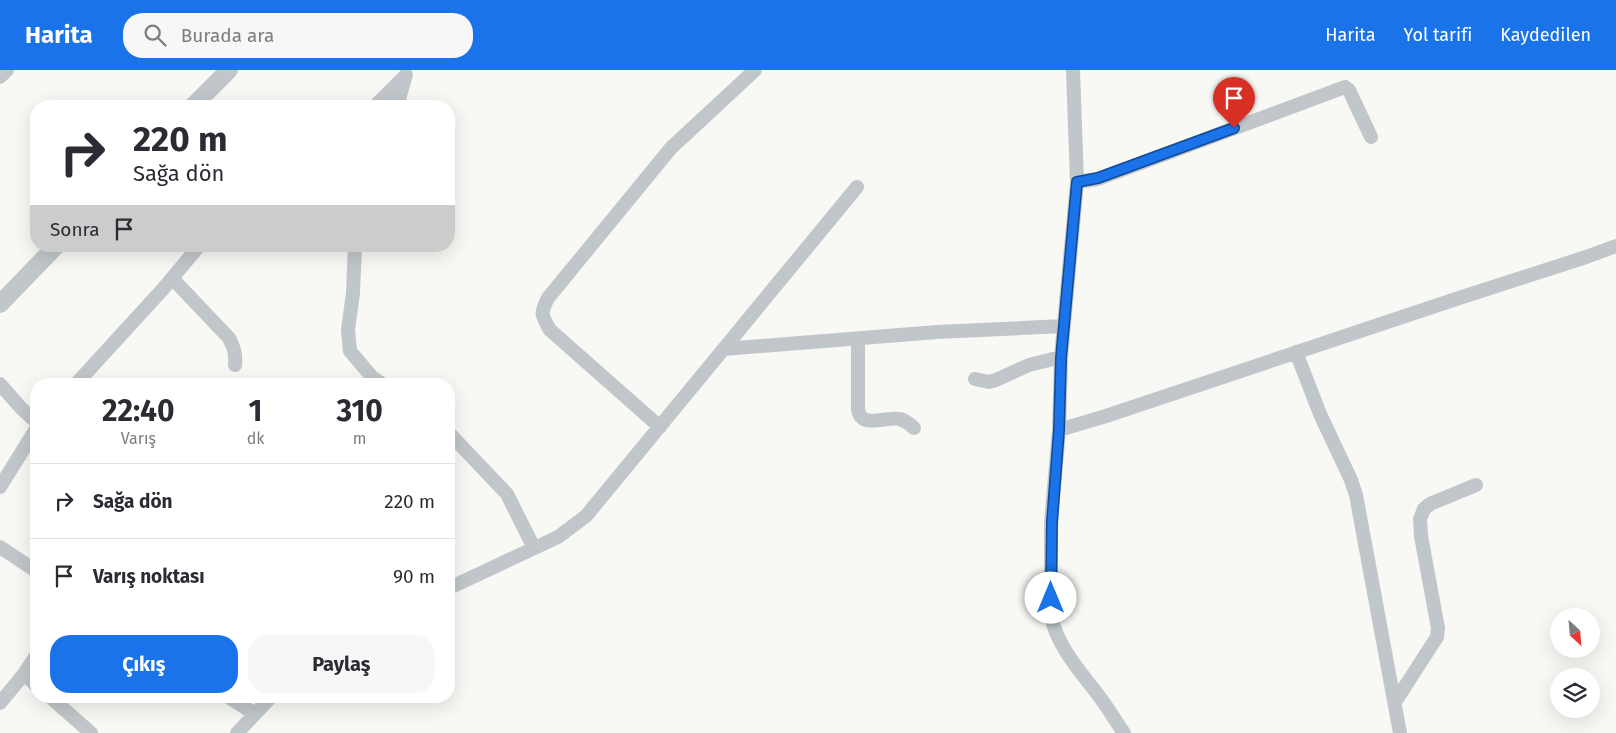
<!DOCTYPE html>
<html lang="tr">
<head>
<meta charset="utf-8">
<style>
  body { margin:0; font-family:"Fira Sans",sans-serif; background:#f7f7f7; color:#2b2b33; height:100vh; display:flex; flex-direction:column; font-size:19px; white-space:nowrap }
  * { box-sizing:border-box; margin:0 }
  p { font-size:16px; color:#7c7c81 }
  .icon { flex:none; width:28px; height:28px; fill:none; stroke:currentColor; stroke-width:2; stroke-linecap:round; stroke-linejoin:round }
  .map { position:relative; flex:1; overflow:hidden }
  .sheet { position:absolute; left:30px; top:308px; width:425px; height:325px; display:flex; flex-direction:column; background:#fff; border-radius:20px; box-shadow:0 5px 20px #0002 }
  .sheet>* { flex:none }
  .hud { position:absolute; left:30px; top:30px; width:425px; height:152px; border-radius:20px; box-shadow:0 5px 20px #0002; background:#fff; color:#2b2b33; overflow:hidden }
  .needle { width:32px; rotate:154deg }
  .fabs { position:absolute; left:1550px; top:538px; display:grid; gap:10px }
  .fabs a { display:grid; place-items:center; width:50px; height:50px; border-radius:50%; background:#fff; box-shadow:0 5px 20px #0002; font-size:25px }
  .pin { position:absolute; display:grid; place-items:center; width:42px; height:42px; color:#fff; margin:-51px -21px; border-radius:50% 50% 50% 0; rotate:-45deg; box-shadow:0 0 5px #0007 }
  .pin .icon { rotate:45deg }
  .me { position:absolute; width:55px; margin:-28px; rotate:0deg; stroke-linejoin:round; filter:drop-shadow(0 0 4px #0008) }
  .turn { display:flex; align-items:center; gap:18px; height:105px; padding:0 20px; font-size:22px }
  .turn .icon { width:65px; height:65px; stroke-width:2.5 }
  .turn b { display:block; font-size:35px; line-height:42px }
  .then { display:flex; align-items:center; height:48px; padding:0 20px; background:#0003; gap:10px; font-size:19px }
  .eta { display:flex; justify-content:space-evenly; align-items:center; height:85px; text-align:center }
  .eta b { font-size:30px; font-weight:700; line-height:35px }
  .action { display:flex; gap:10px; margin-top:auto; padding:10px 20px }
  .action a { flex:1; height:58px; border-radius:20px; background:#1a73e8; color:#fff; font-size:20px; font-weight:700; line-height:58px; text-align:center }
  .action a+a { background:#f7f7f7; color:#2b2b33 }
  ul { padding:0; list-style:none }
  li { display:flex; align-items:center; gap:15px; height:75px; padding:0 20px; border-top:1px solid #e1e1e2 }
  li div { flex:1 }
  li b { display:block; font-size:19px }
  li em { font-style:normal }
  header { display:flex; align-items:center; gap:30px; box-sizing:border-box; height:70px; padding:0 25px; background:#1a73e8; color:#fff }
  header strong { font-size:24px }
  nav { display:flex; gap:28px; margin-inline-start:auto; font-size:18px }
  .search { width:350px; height:45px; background:#f7f7f7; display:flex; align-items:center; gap:12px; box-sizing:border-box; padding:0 18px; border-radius:20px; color:#7c7c81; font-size:19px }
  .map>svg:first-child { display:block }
</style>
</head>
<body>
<header>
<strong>Harita</strong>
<div class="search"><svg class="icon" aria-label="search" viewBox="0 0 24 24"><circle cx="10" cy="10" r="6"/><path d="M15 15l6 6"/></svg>Burada ara</div>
<nav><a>Harita</a><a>Yol tarifi</a><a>Kaydedilen</a></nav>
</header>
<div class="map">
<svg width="1616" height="663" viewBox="0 0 1616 663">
  <rect width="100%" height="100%" fill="#f8f8f5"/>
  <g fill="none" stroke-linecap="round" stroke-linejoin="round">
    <path stroke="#c0c6c9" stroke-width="14" d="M 1073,0 L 1077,112 L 1061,287 L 1059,360 L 1051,452 L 1051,546 C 1058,580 1085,606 1104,633 C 1111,643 1117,653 1124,663
      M 0,7 L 7,0
      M 375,36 L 406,5
      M 397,36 L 405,8
      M 1077,112 L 1098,109 L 1345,17 L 1349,20 L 1371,67
      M 355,176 L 353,223 L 348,260 L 350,281 L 372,307 L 382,314
      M 172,208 L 229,268 C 234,278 236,284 235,295
      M 858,269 L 858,339 C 861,360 886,346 900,349 C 906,351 910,354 914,358
      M 724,279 L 937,262 L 1064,256
      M 1296,282 L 1320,344 L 1351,410 L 1356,425 L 1400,663
      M 975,309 L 989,312 L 996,310 L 1029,295 L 1061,287
      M 0,314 L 21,338 L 36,352
      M 76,314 L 163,219 L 199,176
      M 660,357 L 550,260 C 541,244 540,244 548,228 L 671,78 L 755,0
      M 1059,360 L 1106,346 L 1453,230 L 1586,187 L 1616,176
      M 449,363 L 507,424 L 534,478
      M 0,417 L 36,359
      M 0,477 L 36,501
      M 449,518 L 558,467 L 586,446 L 857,117
      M 24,604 L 36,615
      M 49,626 L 91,663
      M 227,626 L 255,644
      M 1395,632 L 1437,567 L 1438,558 L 1421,466 L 1420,449 L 1424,439 L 1430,434 L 1476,415
      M 0,633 L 24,604 L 36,586
      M 237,663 L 272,626"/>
    <path stroke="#c0c6c9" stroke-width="18" d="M 193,36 L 229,0
      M 0,234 L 56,176"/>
  </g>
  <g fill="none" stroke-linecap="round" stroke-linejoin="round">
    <g stroke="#114b97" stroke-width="12">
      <path id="route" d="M 1051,528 L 1052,452 L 1059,360 L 1061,288 L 1077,112 L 1098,108 L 1234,58"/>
    </g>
    <use href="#route" stroke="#1a73e8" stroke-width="9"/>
  </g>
</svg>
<div class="fabs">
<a><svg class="needle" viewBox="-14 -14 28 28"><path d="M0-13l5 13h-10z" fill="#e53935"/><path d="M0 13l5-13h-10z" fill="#7c7c81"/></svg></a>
<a><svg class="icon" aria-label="layers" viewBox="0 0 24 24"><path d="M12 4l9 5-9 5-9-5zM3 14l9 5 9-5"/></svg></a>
</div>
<div class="pin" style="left:1234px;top:58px;background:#d93025"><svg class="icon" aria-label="arrive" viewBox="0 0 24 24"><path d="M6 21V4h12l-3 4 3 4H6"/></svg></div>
<svg class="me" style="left:1051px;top:528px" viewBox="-20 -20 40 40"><circle r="19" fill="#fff"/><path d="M0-13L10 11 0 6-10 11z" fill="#1a73e8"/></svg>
<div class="hud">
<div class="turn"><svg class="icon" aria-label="right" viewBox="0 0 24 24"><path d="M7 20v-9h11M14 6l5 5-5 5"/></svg><div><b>220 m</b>Sağa dön</div></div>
<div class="then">Sonra<svg class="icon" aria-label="arrive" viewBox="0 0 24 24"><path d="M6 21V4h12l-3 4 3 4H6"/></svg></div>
</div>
<section class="sheet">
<div class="eta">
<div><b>22:40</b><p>Varış</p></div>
<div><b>1</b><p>dk</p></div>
<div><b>310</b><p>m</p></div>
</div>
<ul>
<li><svg class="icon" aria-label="right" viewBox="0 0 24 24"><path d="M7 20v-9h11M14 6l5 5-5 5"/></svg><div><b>Sağa dön</b></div><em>220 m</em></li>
<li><svg class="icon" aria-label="arrive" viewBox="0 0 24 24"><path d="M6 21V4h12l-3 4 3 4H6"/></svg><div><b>Varış noktası</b></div><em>90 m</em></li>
</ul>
<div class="action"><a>Çıkış</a><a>Paylaş</a></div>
</section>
</div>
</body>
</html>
